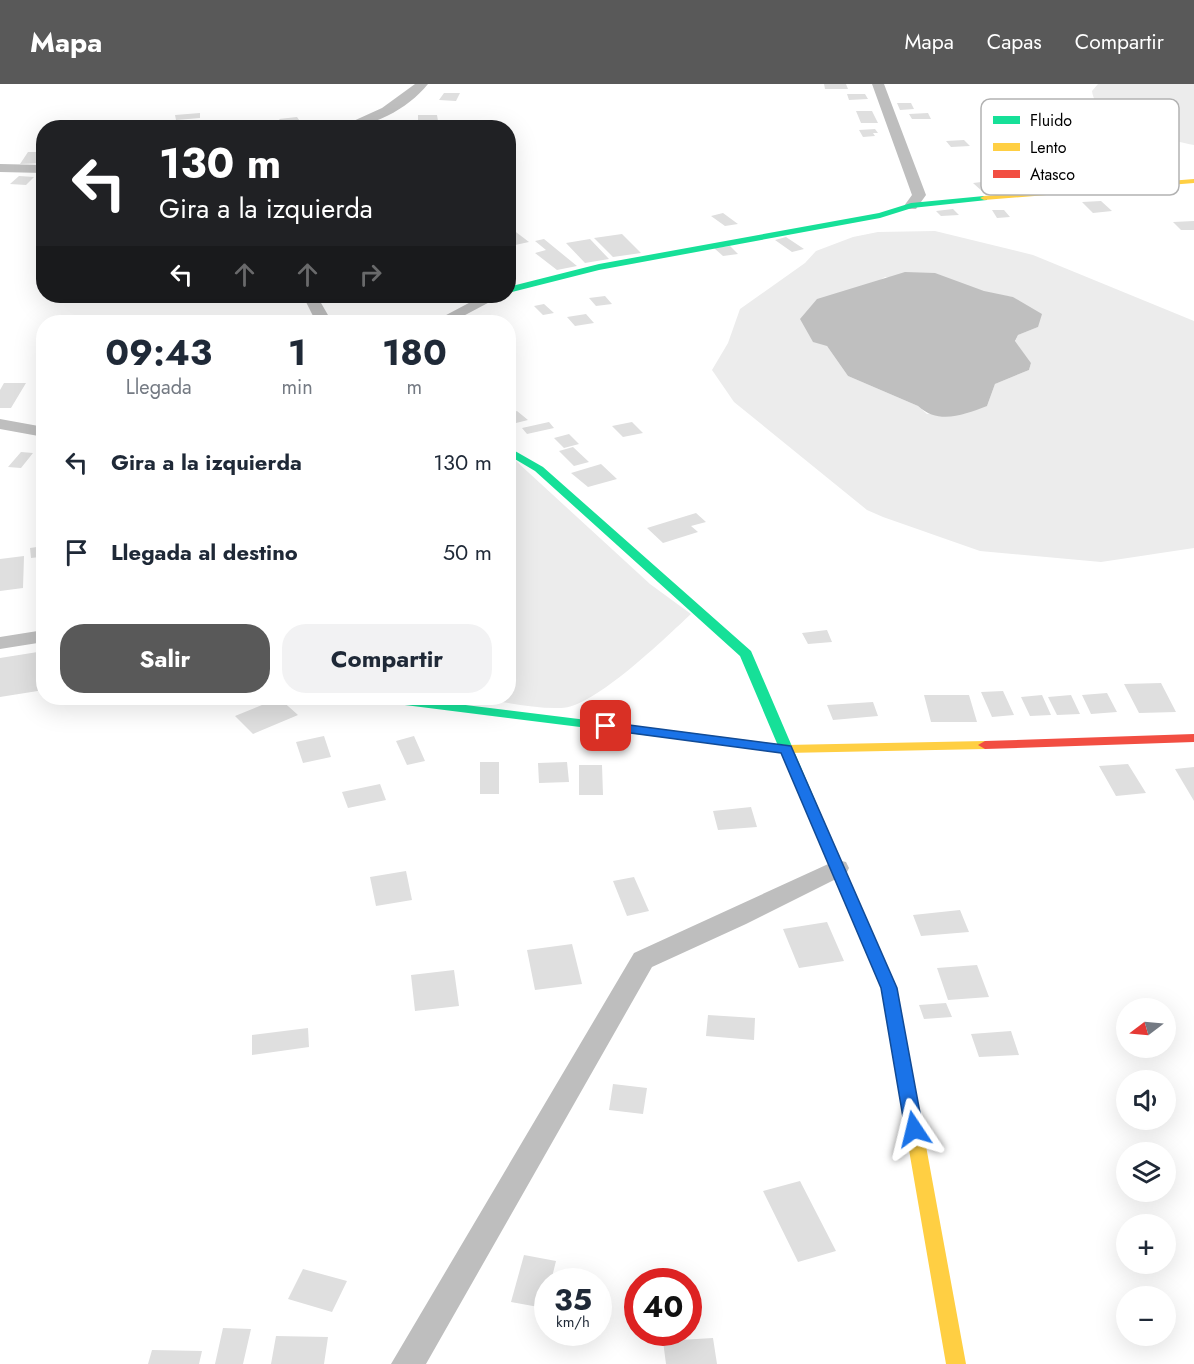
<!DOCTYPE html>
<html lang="es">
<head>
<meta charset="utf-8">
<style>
  body { margin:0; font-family:Jost,sans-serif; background:#f2f2f3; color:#1f2937; height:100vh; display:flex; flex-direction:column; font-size:22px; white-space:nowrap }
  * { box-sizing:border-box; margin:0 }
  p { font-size:20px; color:#747a83 }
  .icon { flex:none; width:33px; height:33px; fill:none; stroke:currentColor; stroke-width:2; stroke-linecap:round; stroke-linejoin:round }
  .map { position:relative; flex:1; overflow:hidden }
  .sheet { position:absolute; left:36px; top:231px; width:480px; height:390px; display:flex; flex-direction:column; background:#fff; border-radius:24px; box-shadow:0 6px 24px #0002 }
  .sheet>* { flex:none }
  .guide { position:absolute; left:36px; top:36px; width:480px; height:183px; border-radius:24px; box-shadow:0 6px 24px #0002; background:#202124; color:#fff; overflow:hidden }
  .needle { width:39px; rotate:254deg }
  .controls { position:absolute; left:1116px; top:914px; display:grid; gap:12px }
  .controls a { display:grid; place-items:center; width:60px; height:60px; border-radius:50%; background:#fff; box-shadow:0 6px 24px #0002; font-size:30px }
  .speed { position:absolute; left:534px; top:1184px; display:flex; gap:12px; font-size:30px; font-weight:700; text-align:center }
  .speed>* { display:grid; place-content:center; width:78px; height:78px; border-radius:50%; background:#fff; box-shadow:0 6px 24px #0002; line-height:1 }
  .speed small { font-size:15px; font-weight:400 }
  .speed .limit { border:9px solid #d22; background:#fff; color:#111 }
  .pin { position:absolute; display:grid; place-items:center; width:51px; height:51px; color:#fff; margin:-26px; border-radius:12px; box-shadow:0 3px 9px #0006 }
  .me { position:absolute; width:66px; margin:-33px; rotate:350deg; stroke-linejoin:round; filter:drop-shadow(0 0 4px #0008) }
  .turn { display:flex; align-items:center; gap:21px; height:126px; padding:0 24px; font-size:27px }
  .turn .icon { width:78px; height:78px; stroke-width:2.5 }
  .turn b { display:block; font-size:42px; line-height:51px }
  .lanes { display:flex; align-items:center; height:57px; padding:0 24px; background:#0003; justify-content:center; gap:30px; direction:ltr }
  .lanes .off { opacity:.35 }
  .eta { display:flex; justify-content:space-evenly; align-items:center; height:102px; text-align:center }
  .eta b { font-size:36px; font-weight:700; line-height:42px }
  .action { display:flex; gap:12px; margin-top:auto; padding:12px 24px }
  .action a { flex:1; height:69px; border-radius:24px; background:#595959; color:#fff; font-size:24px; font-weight:700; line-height:69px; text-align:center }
  .action a+a { background:#f2f2f3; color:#1f2937 }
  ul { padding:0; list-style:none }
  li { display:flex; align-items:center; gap:18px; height:90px; padding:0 24px }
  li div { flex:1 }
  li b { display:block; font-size:22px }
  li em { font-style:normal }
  header { display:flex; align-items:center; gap:36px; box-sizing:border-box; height:84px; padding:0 30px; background:#595959; color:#fff }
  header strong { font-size:28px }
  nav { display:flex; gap:33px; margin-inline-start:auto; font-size:21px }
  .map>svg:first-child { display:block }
</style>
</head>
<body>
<header>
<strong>Mapa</strong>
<nav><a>Mapa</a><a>Capas</a><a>Compartir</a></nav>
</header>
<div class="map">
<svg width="1194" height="1280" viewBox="0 0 1194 1280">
  <rect width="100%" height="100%" fill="#fff"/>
  <path fill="#ececec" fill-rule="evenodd" d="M 1098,0 L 1194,0 L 1194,61 C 1168,56 1095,38 1092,7 Z
    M 935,147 L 1033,171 L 1194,237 L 1194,464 L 1101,478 L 980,467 L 883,433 L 867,426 L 734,318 L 712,286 L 728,259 L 740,225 L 805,179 L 816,167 L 853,153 L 878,148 ZM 885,193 L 1013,213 L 1038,243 L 1018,251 L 1015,258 L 1031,279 L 1029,286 L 995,300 L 987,322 L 927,330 L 918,322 L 848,292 L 827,262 L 877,198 Z
    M 516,377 L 650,500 L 691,530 C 666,553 594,624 561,624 C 533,625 502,617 474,614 L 508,614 L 508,378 Z"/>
  <path fill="#bfbfbf" d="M 905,188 L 935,189 L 984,207 L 1013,213 L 1042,230 L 1038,243 L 1018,251 L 1015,257 L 1031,279 L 1029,286 L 995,300 L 987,322 C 963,331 939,341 918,322 L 848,292 L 827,262 L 813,258 L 800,235 L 817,215 Z"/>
  <path fill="#dfdfdf" d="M 824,0 L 846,0 L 848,5 L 825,5 Z
    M 444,9 L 460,9 L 456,17 L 439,16 Z
    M 847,10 L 865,10 L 868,15 L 849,16 Z
    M 897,19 L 911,19 L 914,25 L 900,26 Z
    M 856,27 L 872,27 L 878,39 L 861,39 Z
    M 200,29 L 200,34 L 176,36 L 175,31 Z
    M 928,29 L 931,35 L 912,35 L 909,30 Z
    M 418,31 L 437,31 L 438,37 L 418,38 Z
    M 297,33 L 302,40 L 285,42 L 279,35 Z
    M 875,45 L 878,49 L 873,49 L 875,52 L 863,53 L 859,46 Z
    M 964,56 L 970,62 L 951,63 L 946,57 Z
    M 28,68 L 44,68 L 44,79 L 20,80 Z
    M 19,92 L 34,93 L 26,101 L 10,100 Z
    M 990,97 L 1000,106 L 983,108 L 973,99 Z
    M 1101,117 L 1112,127 L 1093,129 L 1082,118 Z
    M 953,125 L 959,131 L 941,132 L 936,127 Z
    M 992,126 L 1004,126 L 1010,133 L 997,134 Z
    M 723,129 L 738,140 L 725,142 L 711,132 Z
    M 1194,137 L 1194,146 L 1181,146 L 1173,138 Z
    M 508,142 L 529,158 L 515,161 L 508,156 Z
    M 622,150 L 641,169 L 613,173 L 594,154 Z
    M 786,153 L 804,165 L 792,168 L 775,156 Z
    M 544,155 L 577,182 L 557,186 L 535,169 L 546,166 L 535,157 Z
    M 590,155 L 609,175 L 585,179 L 566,159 Z
    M 730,162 L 738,170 L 723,172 L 714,164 Z
    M 605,212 L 612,220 L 596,222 L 589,214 Z
    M 544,220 L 554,229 L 543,231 L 534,222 Z
    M 586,230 L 594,239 L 575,242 L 567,233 Z
    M 399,231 L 410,238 L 374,238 Z
    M 4,299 L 26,299 L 11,324 L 0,324 L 0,306 Z
    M 517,327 L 528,336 L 508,341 L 508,330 Z
    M 549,338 L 554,344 L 527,350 L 522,344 Z
    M 632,338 L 643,349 L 623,353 L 612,342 Z
    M 569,350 L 579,360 L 564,364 L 554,354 Z
    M 573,363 L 589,378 L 574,382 L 559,367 Z
    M 21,368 L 33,369 L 21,384 L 8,383 Z
    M 601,380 L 617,395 L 588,403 L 571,389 Z
    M 696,429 L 706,438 L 691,442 L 698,448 L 663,459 L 647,444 Z
    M 44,462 L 44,491 L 42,491 L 40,473 L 31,474 L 30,464 Z
    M 24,472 L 23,504 L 0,507 L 0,475 Z
    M 827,546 L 832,558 L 808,560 L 802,549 Z
    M 44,567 L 44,606 L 0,613 L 0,574 Z
    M 1161,599 L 1176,628 L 1139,629 L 1124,600 Z
    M 1003,607 L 1014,631 L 992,633 L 981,608 Z
    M 1107,609 L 1117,628 L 1091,630 L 1082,611 Z
    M 924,611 L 969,611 L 977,638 L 931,638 Z
    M 1042,611 L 1051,631 L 1030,632 L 1021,613 Z
    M 1071,611 L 1080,630 L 1057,631 L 1048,613 Z
    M 279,614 L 298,631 L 253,650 L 235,632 Z
    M 873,618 L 878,632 L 833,636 L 827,621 Z
    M 324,652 L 331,673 L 303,679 L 296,658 Z
    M 414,652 L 425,677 L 407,681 L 396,657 Z
    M 480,678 L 499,678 L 499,710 L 480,710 Z
    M 567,678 L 569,698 L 539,699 L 538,679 Z
    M 1128,680 L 1146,709 L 1116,712 L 1099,682 Z
    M 579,681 L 602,681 L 603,711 L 579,711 Z
    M 1194,683 L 1194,717 L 1175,685 Z
    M 380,700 L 386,716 L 348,724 L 342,708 Z
    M 751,723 L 757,743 L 718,746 L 713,727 Z
    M 406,787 L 412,816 L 376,822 L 370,793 Z
    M 634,793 L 649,827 L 627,832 L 613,797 Z
    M 960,826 L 969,848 L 921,852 L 913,831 Z
    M 827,838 L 844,877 L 799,884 L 783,845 Z
    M 572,860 L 582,900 L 535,906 L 527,866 Z
    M 977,881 L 989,913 L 948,916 L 937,884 Z
    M 454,886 L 459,922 L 415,927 L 411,891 Z
    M 946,919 L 952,933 L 924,935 L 919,921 Z
    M 708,931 L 755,934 L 754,956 L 706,952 Z
    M 308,944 L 309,963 L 252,971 L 252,951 Z
    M 1011,947 L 1019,971 L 979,973 L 971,950 Z
    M 613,1000 L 647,1004 L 643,1030 L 609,1026 Z
    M 800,1097 L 836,1167 L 798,1178 L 763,1107 Z
    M 524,1171 L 556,1177 L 551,1197 L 548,1197 L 544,1224 L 511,1218 Z
    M 303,1185 L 347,1197 L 332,1228 L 288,1215 Z
    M 223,1244 L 251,1245 L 243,1280 L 215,1280 Z
    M 276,1252 L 328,1253 L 324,1280 L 271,1280 Z
    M 713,1254 L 717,1280 L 666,1280 L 663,1257 Z
    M 152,1266 L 202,1267 L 199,1280 L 148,1280 Z"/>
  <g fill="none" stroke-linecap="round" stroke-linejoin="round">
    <path fill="#bebebe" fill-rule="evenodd" d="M 415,0 L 428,0 C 407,26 371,44 338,44 L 382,24 Z
      M 872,0 L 884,0 L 926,111 L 916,125 L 906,125 L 904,122 L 912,111 Z
      M 0,80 L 44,81 L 44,89 L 0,88 Z
      M 303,212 L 317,212 L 332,238 L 316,238 Z
      M 482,212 L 501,212 L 452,238 L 433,238 Z
      M 0,335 L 44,343 L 44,353 L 0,345 Z
      M 44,546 L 44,558 L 0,565 L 0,553 Z
      M 837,776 L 846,778 L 849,784 L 846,790 L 746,840 L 652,883 L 426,1280 L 391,1280 L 634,869 Z"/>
    <path fill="#16e098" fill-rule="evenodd" d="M 984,112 L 987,112 L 987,116 L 912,124 L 880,134 L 599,186 L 508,209 L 508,203 L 599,180 L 879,129 L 911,119 Z
      M 508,363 L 543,383 L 751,567 L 818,723 L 816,726 L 806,726 L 804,723 L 740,572 L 535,387 L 508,371 Z
      M 375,614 L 409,614 L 700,650 L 707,654 L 700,658 L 381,618 L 376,617 Z"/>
    <path fill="#ffcf43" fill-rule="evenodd" d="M 1194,95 L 1194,99 L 984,116 L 980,114 L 984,112 Z
      M 700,650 L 786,661 L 985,657 L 992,661 L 985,665 L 786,669 L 695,657 L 693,654 Z
      M 811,718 L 818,723 L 897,904 L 966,1280 L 946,1280 L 881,904 L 804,723 Z"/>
    <path fill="#f24e42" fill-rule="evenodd" d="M 1194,650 L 1194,658 L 985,665 L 978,661 L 985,657 Z"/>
  </g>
  <path fill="#1a73e8" stroke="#114b97" stroke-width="1.5" d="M 606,638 L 791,662 L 897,904 L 923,1045 L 920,1050 L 908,1050 L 905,1045 L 881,904 L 781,669 L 601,645 L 601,639 Z"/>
  <rect x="981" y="15" width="198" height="96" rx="9" fill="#fff" stroke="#b2b2b2" stroke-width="1.5"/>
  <rect x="993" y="32" width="27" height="8" fill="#16e098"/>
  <rect x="993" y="59" width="27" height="8" fill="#ffcf43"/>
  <rect x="993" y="86" width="27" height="8" fill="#f24e42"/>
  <g font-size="16" fill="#000">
    <text x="1030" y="42">Fluido</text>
    <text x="1030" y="69">Lento</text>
    <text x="1030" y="96">Atasco</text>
  </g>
</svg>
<div class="controls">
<a><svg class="needle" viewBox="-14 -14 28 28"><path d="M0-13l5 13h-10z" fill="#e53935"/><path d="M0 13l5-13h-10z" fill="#747a83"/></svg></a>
<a><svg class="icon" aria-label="sound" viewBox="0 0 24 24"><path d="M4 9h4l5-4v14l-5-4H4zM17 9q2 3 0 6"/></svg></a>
<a><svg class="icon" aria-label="layers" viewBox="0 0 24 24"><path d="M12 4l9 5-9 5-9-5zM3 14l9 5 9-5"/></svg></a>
<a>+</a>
<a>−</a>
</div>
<div class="speed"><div>35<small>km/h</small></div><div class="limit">40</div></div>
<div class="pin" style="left:606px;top:642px;background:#d93025"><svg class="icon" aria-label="arrive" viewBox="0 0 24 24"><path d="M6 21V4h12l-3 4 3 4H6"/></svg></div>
<svg class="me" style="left:914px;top:1045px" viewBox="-20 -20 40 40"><path d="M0-17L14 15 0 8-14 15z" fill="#1a73e8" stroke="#fff" stroke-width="4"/></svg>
<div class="guide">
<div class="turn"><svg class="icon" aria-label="left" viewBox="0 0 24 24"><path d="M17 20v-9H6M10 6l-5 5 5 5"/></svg><div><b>130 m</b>Gira a la izquierda</div></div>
<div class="lanes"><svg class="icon" aria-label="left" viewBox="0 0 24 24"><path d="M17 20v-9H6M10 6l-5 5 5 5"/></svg><svg class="icon off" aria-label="ahead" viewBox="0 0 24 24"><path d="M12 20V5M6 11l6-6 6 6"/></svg><svg class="icon off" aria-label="ahead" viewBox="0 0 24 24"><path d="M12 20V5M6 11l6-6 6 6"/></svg><svg class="icon off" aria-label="right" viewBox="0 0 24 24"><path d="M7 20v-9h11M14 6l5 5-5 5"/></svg></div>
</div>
<section class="sheet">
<div class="eta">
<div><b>09:43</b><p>Llegada</p></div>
<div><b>1</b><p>min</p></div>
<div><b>180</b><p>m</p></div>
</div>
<ul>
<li><svg class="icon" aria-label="left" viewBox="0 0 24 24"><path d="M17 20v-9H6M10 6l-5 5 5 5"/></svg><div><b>Gira a la izquierda</b></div><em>130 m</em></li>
<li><svg class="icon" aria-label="arrive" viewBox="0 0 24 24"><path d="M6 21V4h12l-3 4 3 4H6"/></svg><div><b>Llegada al destino</b></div><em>50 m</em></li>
</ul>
<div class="action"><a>Salir</a><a>Compartir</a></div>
</section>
</div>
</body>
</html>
